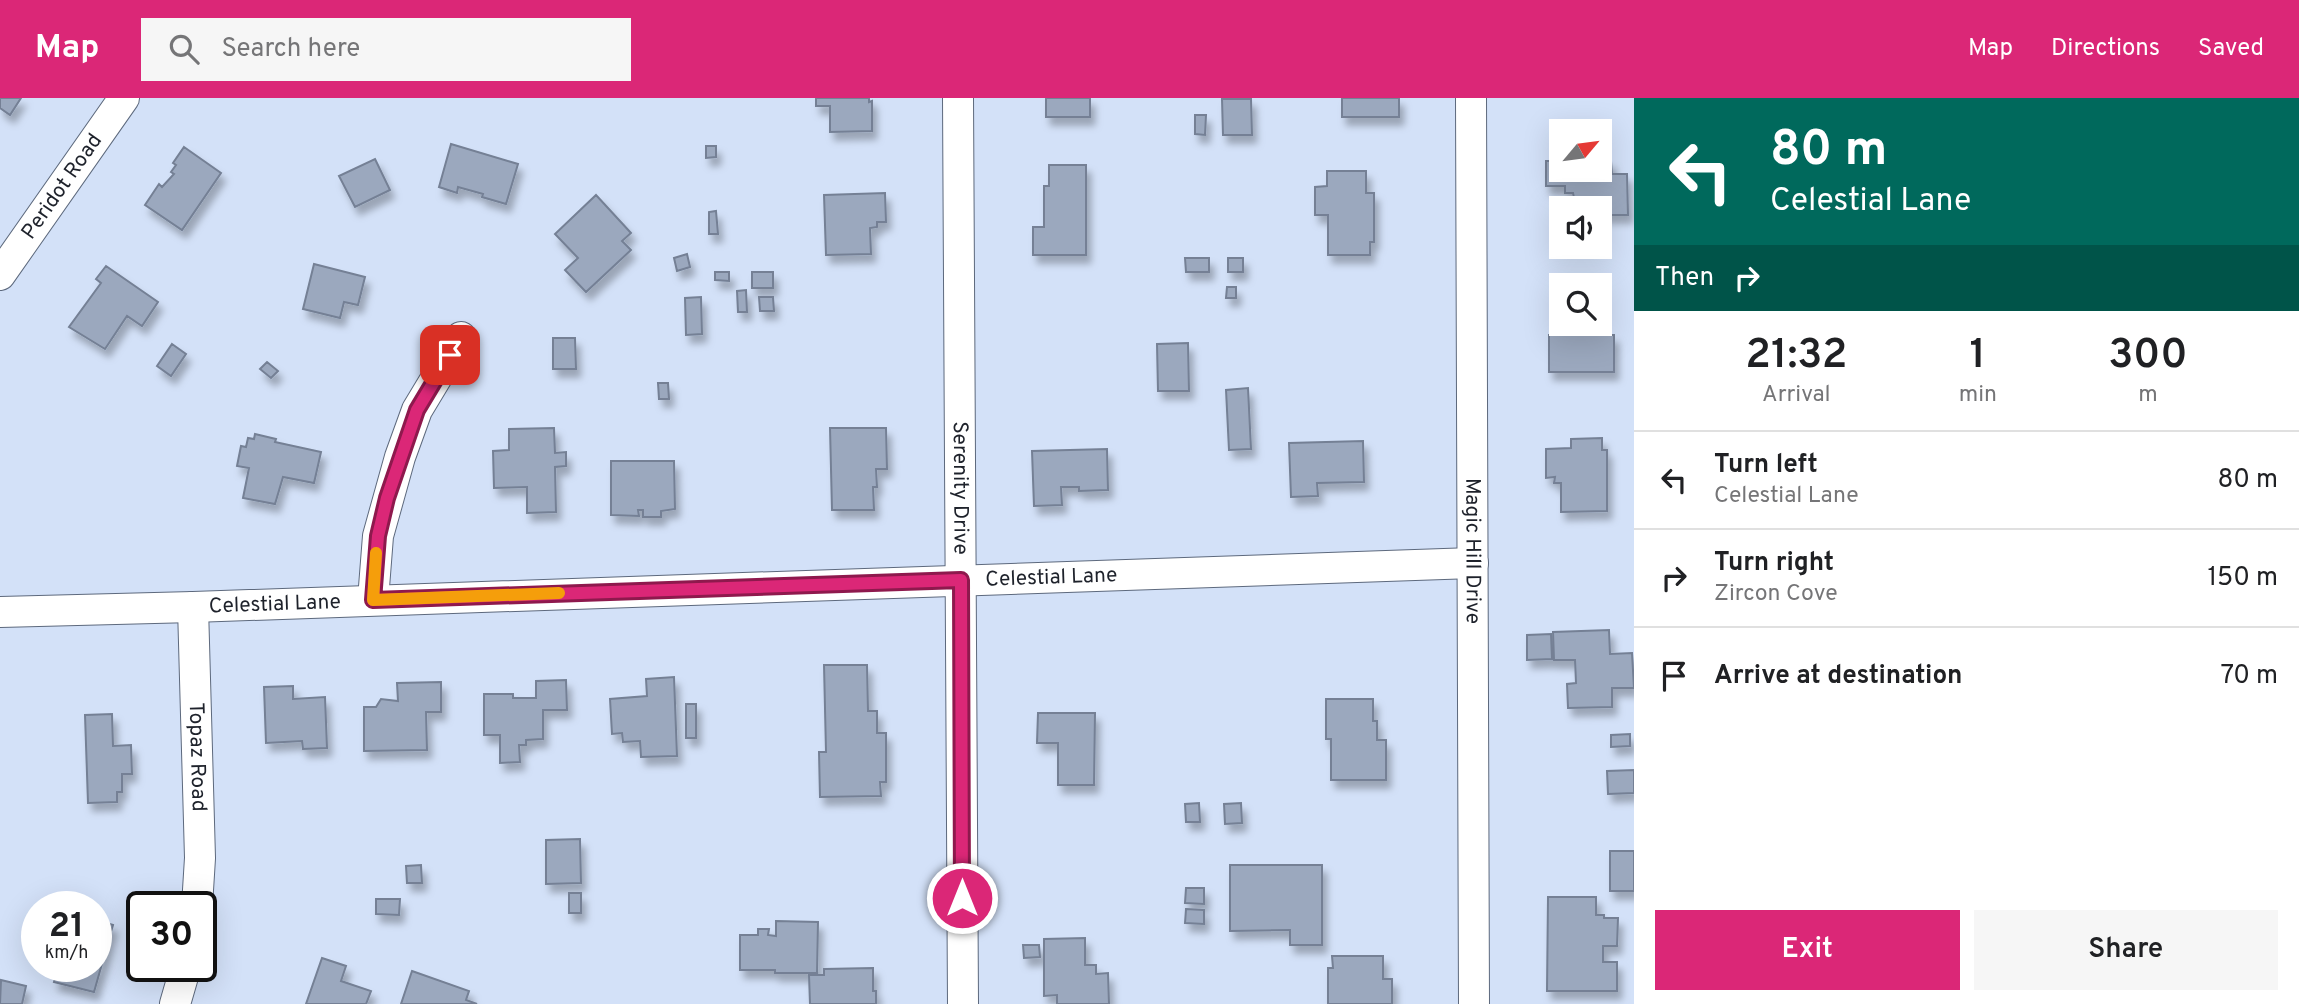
<!DOCTYPE html>
<html lang="en">
<head>
<meta charset="utf-8">
<style>
  body { margin:0; font-family:Overpass,sans-serif; background:#f6f6f6; color:#202124; height:100vh; display:flex; flex-direction:column; font-size:26px; white-space:nowrap }
  * { box-sizing:border-box; margin:0 }
  p { font-size:23px; color:#757577 }
  .icon { flex:none; width:38px; height:38px; fill:none; stroke:currentColor; stroke-width:2; stroke-linecap:round; stroke-linejoin:round }
  .map { position:relative; flex:1; overflow:hidden }
  .panel { display:flex; flex-direction:column; background:#fff; width:665px }
  .panel>* { flex:none }
  .guide { background:#00695c; color:#fff; overflow:hidden }
  .needle { width:46px; rotate:61deg }
  .tools { position:absolute; left:1549px; top:21px; display:grid; gap:14px }
  .tools a { display:grid; place-items:center; width:63px; height:63px; border-radius:0px; background:#fff; box-shadow:0 7px 28px #0002; font-size:35px }
  .speed { position:absolute; left:21px; top:793px; display:flex; gap:14px; font-size:35px; font-weight:700; text-align:center }
  .speed>* { display:grid; place-content:center; width:91px; height:91px; border-radius:50%; background:#fff; box-shadow:0 7px 28px #0002; line-height:1 }
  .speed small { font-size:18px; font-weight:400 }
  .speed .limit { border:4px solid #111; border-radius:10px; background:#fff; color:#111 }
  .pin { position:absolute; display:grid; place-items:center; width:60px; height:60px; color:#fff; margin:-30px; border-radius:14px; box-shadow:0 4px 10px #0006 }
  .me { position:absolute; width:77px; margin:-38px; rotate:0deg; stroke-linejoin:round; filter:drop-shadow(0 0 5px #0008) }
  .turn { display:flex; align-items:center; gap:24px; height:147px; padding:0 21px; font-size:32px }
  .turn .icon { width:91px; height:91px; stroke-width:2.5 }
  .turn b { display:block; font-size:49px; line-height:60px }
  .then { display:flex; align-items:center; height:66px; padding:0 21px; background:#0003; gap:14px; font-size:26px }
  .eta { display:flex; justify-content:space-evenly; align-items:center; height:119px; text-align:center }
  .eta b { font-size:42px; font-weight:600; line-height:49px }
  .primary-button { display:flex; gap:14px; margin-top:auto; padding:14px 21px }
  .primary-button a { flex:1; height:80px; border-radius:0px; background:#db2777; color:#fff; font-size:28px; font-weight:600; line-height:80px; text-align:center }
  .primary-button a+a { background:#f6f6f6; color:#202124 }
  ul { padding:0; list-style:none }
  li { display:flex; align-items:center; gap:21px; height:98px; padding:0 21px; border-top:2px solid #e0e0e0 }
  li div { flex:1 }
  li b { display:block; font-size:26px }
  li em { font-style:normal }
  header { display:flex; align-items:center; gap:42px; box-sizing:border-box; height:98px; padding:0 35px; background:#db2777; color:#fff }
  header strong { font-size:33px }
  nav { display:flex; gap:38px; margin-inline-start:auto; font-size:24px }
  .search { width:490px; height:63px; background:#f6f6f6; display:flex; align-items:center; gap:18px; box-sizing:border-box; padding:0 24px; border-radius:0px; color:#757577; font-size:26px }
  main { display:flex; flex:1; min-height:0 }
  .map>svg:first-child { display:block }
</style>
</head>
<body>
<header>
<strong>Map</strong>
<div class="search"><svg class="icon" aria-label="search" viewBox="0 0 24 24"><circle cx="10" cy="10" r="6"/><path d="M15 15l6 6"/></svg>Search here</div>
<nav><a>Map</a><a>Directions</a><a>Saved</a></nav>
</header>
<main>
<div class="map">
<svg width="1634" height="906" viewBox="0 0 1634 906">
  <defs>
    <filter id="shadow"><feDropShadow dx="4.5" dy="8" stdDeviation="3.5" flood-color="#0004"/></filter>
  </defs>
  <rect width="100%" height="100%" fill="#d3e1f8"/>
  <path fill="#9ba8be" stroke="#748095" stroke-width="2" filter="url(#shadow)" d="M 0,0 L 21,0 L 10,17 L 0,10 Z
    M 816,0 L 869,0 L 869,4 L 872,3 L 872,33 L 830,34 L 830,8 L 816,8 Z
    M 1046,0 L 1090,0 L 1090,19 L 1046,19 Z
    M 1342,0 L 1399,0 L 1399,19 L 1342,19 Z
    M 1222,1 L 1251,1 L 1252,37 L 1223,37 Z
    M 1195,17 L 1206,17 L 1205,37 L 1195,36 Z
    M 451,46 L 518,66 L 506,106 L 482,99 L 483,96 L 458,89 L 457,95 L 439,89 Z
    M 706,48 L 716,48 L 716,59 L 706,60 Z
    M 184,49 L 221,75 L 182,132 L 145,107 L 159,86 L 162,89 L 174,76 L 171,74 L 176,67 L 173,65 Z
    M 375,61 L 390,92 L 355,109 L 339,78 Z
    M 1546,63 L 1561,63 L 1561,72 L 1600,72 L 1600,63 L 1611,63 L 1612,76 L 1627,76 L 1628,117 L 1600,117 L 1600,110 L 1571,110 L 1570,100 L 1574,100 L 1573,95 L 1565,95 L 1565,88 L 1546,88 Z
    M 1049,67 L 1086,67 L 1086,157 L 1033,157 L 1033,129 L 1044,129 L 1044,88 L 1049,88 Z
    M 1327,73 L 1366,73 L 1366,95 L 1374,95 L 1374,144 L 1370,144 L 1370,157 L 1328,157 L 1328,117 L 1315,117 L 1315,89 L 1327,88 Z
    M 885,95 L 886,124 L 877,124 L 877,129 L 870,130 L 871,156 L 826,157 L 824,97 Z
    M 596,97 L 631,135 L 622,143 L 631,152 L 586,194 L 565,172 L 578,160 L 555,136 Z
    M 716,113 L 718,136 L 709,136 L 709,114 Z
    M 687,156 L 690,169 L 677,173 L 674,160 Z
    M 1185,160 L 1209,160 L 1209,174 L 1186,174 Z
    M 1228,160 L 1243,160 L 1243,174 L 1228,174 Z
    M 314,166 L 365,179 L 358,207 L 344,204 L 340,220 L 303,211 Z
    M 106,168 L 158,204 L 142,228 L 127,218 L 105,251 L 69,229 L 101,185 L 96,181 Z
    M 715,174 L 729,174 L 729,183 L 715,182 Z
    M 752,174 L 773,174 L 773,190 L 752,190 Z
    M 1227,189 L 1236,189 L 1236,200 L 1226,200 Z
    M 746,192 L 747,214 L 738,214 L 737,193 Z
    M 701,199 L 702,236 L 686,237 L 685,200 Z
    M 759,199 L 773,199 L 774,213 L 760,213 Z
    M 1556,201 L 1561,201 L 1561,226 L 1587,226 L 1587,237 L 1614,237 L 1614,274 L 1549,274 L 1549,237 L 1556,237 Z
    M 553,240 L 575,240 L 576,271 L 553,271 Z
    M 1188,245 L 1189,293 L 1158,293 L 1157,246 Z
    M 172,246 L 186,256 L 171,278 L 157,268 Z
    M 267,264 L 278,273 L 271,280 L 260,271 Z
    M 658,285 L 668,285 L 669,301 L 659,301 Z
    M 1248,290 L 1251,351 L 1229,352 L 1226,292 Z
    M 554,330 L 555,355 L 566,354 L 566,368 L 555,369 L 556,414 L 527,415 L 527,389 L 494,390 L 493,353 L 509,352 L 509,331 Z
    M 830,330 L 886,330 L 887,371 L 876,371 L 877,389 L 873,389 L 874,412 L 832,412 Z
    M 255,336 L 276,341 L 275,344 L 321,354 L 314,385 L 283,379 L 275,406 L 243,400 L 249,370 L 237,368 L 241,348 L 246,349 L 248,340 L 254,341 Z
    M 1602,340 L 1602,352 L 1607,352 L 1607,413 L 1561,414 L 1561,385 L 1554,385 L 1555,379 L 1546,380 L 1546,351 L 1571,350 L 1571,341 Z
    M 1363,343 L 1364,384 L 1317,385 L 1318,398 L 1291,399 L 1289,345 Z
    M 1107,351 L 1108,392 L 1079,393 L 1079,389 L 1061,389 L 1062,407 L 1034,408 L 1032,353 Z
    M 611,363 L 674,363 L 675,411 L 661,413 L 661,419 L 643,419 L 643,412 L 638,412 L 639,418 L 611,417 Z
    M 1609,532 L 1610,556 L 1632,555 L 1634,590 L 1612,590 L 1612,609 L 1568,610 L 1567,586 L 1576,585 L 1575,562 L 1554,562 L 1553,534 Z
    M 1551,536 L 1552,561 L 1527,562 L 1527,537 Z
    M 824,567 L 867,567 L 868,613 L 877,613 L 877,635 L 886,635 L 886,684 L 880,684 L 881,698 L 820,699 L 819,654 L 826,654 Z
    M 674,579 L 677,658 L 641,659 L 640,643 L 623,644 L 622,635 L 612,636 L 610,601 L 647,598 L 646,581 Z
    M 566,582 L 567,612 L 543,612 L 543,641 L 526,642 L 526,647 L 519,647 L 520,664 L 500,665 L 500,637 L 484,637 L 484,596 L 513,596 L 513,600 L 536,600 L 536,583 Z
    M 441,584 L 441,614 L 426,614 L 427,652 L 364,653 L 364,609 L 376,609 L 381,601 L 398,603 L 397,585 Z
    M 293,588 L 293,601 L 325,599 L 327,650 L 303,651 L 302,643 L 266,645 L 264,589 Z
    M 1326,601 L 1373,601 L 1373,623 L 1377,623 L 1377,642 L 1386,642 L 1386,682 L 1331,682 L 1331,641 L 1326,641 Z
    M 686,606 L 696,606 L 696,640 L 686,640 Z
    M 1038,615 L 1095,615 L 1094,687 L 1058,687 L 1058,645 L 1037,645 Z
    M 112,616 L 113,648 L 131,647 L 132,676 L 122,676 L 122,694 L 117,694 L 117,704 L 88,705 L 85,617 Z
    M 1630,636 L 1630,648 L 1611,649 L 1611,637 Z
    M 1634,672 L 1634,695 L 1608,696 L 1607,673 Z
    M 1199,705 L 1200,724 L 1186,724 L 1185,706 Z
    M 1241,705 L 1242,725 L 1225,726 L 1224,706 Z
    M 580,741 L 581,785 L 546,786 L 546,742 Z
    M 1610,753 L 1634,753 L 1634,793 L 1610,793 Z
    M 421,767 L 422,785 L 407,785 L 406,768 Z
    M 1230,767 L 1322,767 L 1322,847 L 1290,847 L 1290,832 L 1230,833 Z
    M 1186,790 L 1204,790 L 1204,806 L 1185,805 Z
    M 569,795 L 581,795 L 581,815 L 569,815 Z
    M 1548,799 L 1596,799 L 1596,817 L 1604,817 L 1604,820 L 1618,820 L 1617,848 L 1603,848 L 1603,864 L 1617,864 L 1617,893 L 1547,893 Z
    M 376,801 L 400,801 L 399,817 L 376,816 Z
    M 1186,811 L 1204,812 L 1204,826 L 1185,825 Z
    M 96,822 L 113,827 L 94,894 L 54,884 L 59,868 L 96,868 Z
    M 776,823 L 818,824 L 817,875 L 775,875 L 775,872 L 740,872 L 740,837 L 758,837 L 758,831 L 769,831 L 768,837 L 776,838 Z
    M 1085,840 L 1085,867 L 1096,867 L 1096,876 L 1108,875 L 1109,906 L 1057,906 L 1057,897 L 1044,898 L 1044,841 Z
    M 1023,847 L 1039,847 L 1040,859 L 1024,860 Z
    M 1332,858 L 1383,858 L 1383,881 L 1392,881 L 1392,906 L 1328,906 L 1328,870 L 1333,870 Z
    M 322,860 L 346,868 L 341,883 L 371,893 L 366,906 L 306,906 Z
    M 873,870 L 873,893 L 876,893 L 876,906 L 810,906 L 809,877 L 824,877 L 824,871 Z
    M 412,873 L 469,893 L 466,902 L 477,906 L 401,906 Z
    M 1,882 L 26,888 L 22,906 L 0,906 Z"/>
  <g fill="none" stroke-linecap="round" stroke-linejoin="round">
    <g stroke="#5d697d" stroke-width="32">
      <g id="street">
        <path id="s1" d="M 958,0 L 963,906"/>
        <path id="s2" d="M 1471,0 L 1474,906"/>
        <path id="s3" d="M 0,177 L 124,0"/>
        <path d="M 373,502 L 378,438 L 400,359 L 417,312 L 461,239"/>
        <path id="s4" d="M 193,509 L 200,760 L 197,808"/>
        <path id="s5" d="M 0,514 L 193,509 L 1473,465"/>
        <path d="M 175,906 L 186,868"/>
      </g>
    </g>
    <use href="#street" stroke="#fff" stroke-width="30"/>
  </g>
  <g fill="none" stroke-linecap="round" stroke-linejoin="round">
    <g stroke="#8e194d" stroke-width="18">
      <path id="route" d="M 450,257 L 417,312 L 387,400 L 378,438 L 373,502 L 961,482 L 962,800"/>
    </g>
    <use href="#route" stroke="#db2777" stroke-width="12"/>
    <path stroke="#f59e0b" stroke-width="12" d="M 376,455 L 373,502 L 559,495"/>
  </g>
  <g text-anchor="middle" dominant-baseline="central" stroke-width="5" stroke-linejoin="round" paint-order="stroke">
    <g font-size="21" fill="#1e222b" stroke="#d3e1f8">
      <text stroke="none"><textPath href="#s3" startOffset="108">Peridot Road</textPath></text>
      <text stroke="none"><textPath href="#s1" startOffset="390">Serenity Drive</textPath></text>
      <text stroke="none"><textPath href="#s2" startOffset="453">Magic Hill Drive</textPath></text>
      <text stroke="none"><textPath href="#s5" startOffset="1052">Celestial Lane</textPath></text>
      <text stroke="none"><textPath href="#s5" startOffset="275">Celestial Lane</textPath></text>
      <text stroke="none"><textPath href="#s4" startOffset="150">Topaz Road</textPath></text>
    </g>
  </g>
</svg>
<div class="tools">
<a><svg class="needle" viewBox="-14 -14 28 28"><path d="M0-13l5 13h-10z" fill="#e53935"/><path d="M0 13l5-13h-10z" fill="#757577"/></svg></a>
<a><svg class="icon" aria-label="sound" viewBox="0 0 24 24"><path d="M4 9h4l5-4v14l-5-4H4zM17 9q2 3 0 6"/></svg></a>
<a><svg class="icon" aria-label="search" viewBox="0 0 24 24"><circle cx="10" cy="10" r="6"/><path d="M15 15l6 6"/></svg></a>
</div>
<div class="speed"><div>21<small>km/h</small></div><div class="limit">30</div></div>
<div class="pin" style="left:450px;top:257px;background:#d93025"><svg class="icon" aria-label="arrive" viewBox="0 0 24 24"><path d="M6 21V4h12l-3 4 3 4H6"/></svg></div>
<svg class="me" style="left:962px;top:800px" viewBox="-20 -20 40 40"><circle r="17" fill="#db2777" stroke="#fff" stroke-width="3"/><path d="M0-11L8 9 0 5-8 9z" fill="#fff"/></svg>
</div>
<section class="panel">
<div class="guide">
<div class="turn"><svg class="icon" aria-label="left" viewBox="0 0 24 24"><path d="M17 20v-9H6M10 6l-5 5 5 5"/></svg><div><b>80 m</b>Celestial Lane</div></div>
<div class="then">Then<svg class="icon" aria-label="right" viewBox="0 0 24 24"><path d="M7 20v-9h11M14 6l5 5-5 5"/></svg></div>
</div>
<div class="eta">
<div><b>21:32</b><p>Arrival</p></div>
<div><b>1</b><p>min</p></div>
<div><b>300</b><p>m</p></div>
</div>
<ul>
<li><svg class="icon" aria-label="left" viewBox="0 0 24 24"><path d="M17 20v-9H6M10 6l-5 5 5 5"/></svg><div><b>Turn left</b><p>Celestial Lane</p></div><em>80 m</em></li>
<li><svg class="icon" aria-label="right" viewBox="0 0 24 24"><path d="M7 20v-9h11M14 6l5 5-5 5"/></svg><div><b>Turn right</b><p>Zircon Cove</p></div><em>150 m</em></li>
<li><svg class="icon" aria-label="arrive" viewBox="0 0 24 24"><path d="M6 21V4h12l-3 4 3 4H6"/></svg><div><b>Arrive at destination</b></div><em>70 m</em></li>
</ul>
<div class="primary-button"><a>Exit</a><a>Share</a></div>
</section>
</main>
</body>
</html>
